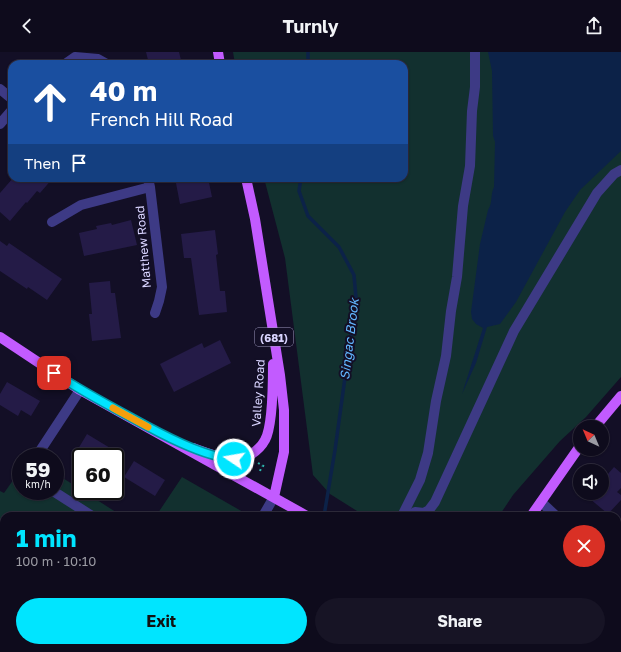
<!DOCTYPE html>
<html lang="en">
<head>
<meta charset="utf-8">
<style>
  body { margin:0; font-family:"Golos Text",sans-serif; background:#171425; color:#f1f3f6; height:100vh; display:flex; flex-direction:column; font-size:15px; white-space:nowrap }
  * { box-sizing:border-box; margin:0 }
  p { font-size:13px; color:#9b9ba3 }
  .icon { flex:none; width:22px; height:22px; fill:none; stroke:currentColor; stroke-width:2; stroke-linecap:round; stroke-linejoin:round }
  .map { position:relative; flex:1; overflow:hidden }
  .sheet { position:absolute; left:0px; top:460px; width:621px; height:140px; display:flex; flex-direction:column; background:#0e0b1c; border-radius:12px 12px 0 0; box-shadow:0 1px 3px #0004,0 0 0 1px #2e2b3b }
  .sheet>* { flex:none }
  .guide { position:absolute; left:8px; top:8px; width:400px; height:122px; border-radius:12px; box-shadow:0 1px 3px #0004,0 0 0 1px #2e2b3b; background:#1a4fa0; color:#fff; overflow:hidden }
  .needle { width:26px; rotate:316deg }
  .buttons { position:absolute; left:573px; top:368px; display:grid; gap:8px }
  .buttons a { display:grid; place-items:center; width:36px; height:36px; border-radius:50%; background:#0e0b1c; box-shadow:0 1px 3px #0004,0 0 0 1px #2e2b3b; font-size:20px }
  .speed { position:absolute; left:12px; top:396px; display:flex; gap:8px; font-size:20px; font-weight:700; text-align:center }
  .speed>* { display:grid; place-content:center; width:52px; height:52px; border-radius:50%; background:#0e0b1c; box-shadow:0 1px 3px #0004,0 0 0 1px #2e2b3b; line-height:1 }
  .speed small { font-size:10px; font-weight:400 }
  .speed .limit { border:2px solid #111; border-radius:6px; background:#fff; color:#111 }
  .pin { position:absolute; display:grid; place-items:center; width:34px; height:34px; color:#fff; margin:-17px; border-radius:8px; box-shadow:0 2px 6px #0006 }
  .me { position:absolute; width:44px; margin:-22px; rotate:282deg; stroke-linejoin:round; filter:drop-shadow(0 0 3px #0008) }
  .turn { display:flex; align-items:center; gap:14px; height:84px; padding:0 16px; font-size:18px }
  .turn .icon { width:52px; height:52px; stroke-width:2.5 }
  .turn b { display:block; font-size:28px; line-height:34px }
  .then { display:flex; align-items:center; height:38px; padding:0 16px; background:#0003; gap:8px; font-size:15px }
  .round { display:grid; place-items:center; flex:none; width:42px; height:42px; border-radius:21px; background:#171425 }
  .overview { display:flex; align-items:center; justify-content:space-between; height:68px; padding:0 16px }
  h1 { font-size:24px; font-weight:700; line-height:30px; color:#00e5ff }
  .primary-button { display:flex; gap:8px; margin-top:auto; padding:8px 16px }
  .primary-button a { flex:1; height:46px; border-radius:24px; background:#00e5ff; color:#111; font-size:16px; font-weight:700; line-height:46px; text-align:center }
  .primary-button a+a { background:#171425; color:#f1f3f6 }
  header { display:flex; justify-content:space-between; align-items:center; height:52px; padding:0 16px; background:#0e0b1c; font-size:18px; font-weight:700 }
  .map>svg:first-child { display:block }
</style>
</head>
<body>
<header><svg class="icon" aria-label="back" viewBox="0 0 24 24"><path d="M15 5l-7 7 7 7"/></svg>Turnly<svg class="icon" aria-label="share" viewBox="0 0 24 24"><path d="M12 15V3M7 8l5-5 5 5M5 13v7h14v-7"/></svg></header>
<div class="map">
<svg width="621" height="600" viewBox="0 0 621 600">
  <rect width="100%" height="100%" fill="#130f26"/>
  <path fill="#12302f" d="M 233,0 L 621,0 L 621,325 L 586,365 L 560,389 L 513,443 L 499,464 L 365,464 L 330,442 L 313,423 L 285,206 L 264,126 L 404,126 L 404,12 L 235,12 Z
    M 21,417 L 21,439 L 55,439 L 55,421 L 122,464 L 4,464 L 4,596 L 438,596 L 441,600 L 0,600 L 0,439 L 4,441 Z
    M 182,425 L 250,464 L 156,464 Z"/>
  <path fill="#0c2248" d="M 488,0 L 621,0 L 621,99 L 580,138 L 565,160 L 516,250 L 500,272 L 487,275 L 476,311 L 462,342 L 483,276 L 476,272 L 472,267 L 471,260 L 480,192 L 488,158 C 493,151 490,143 494,135 L 495,90 L 493,84 L 492,19 Z"/>
  <g fill="none" stroke-linecap="round" stroke-linejoin="round">
    <path stroke="#0c2248" stroke-width="3.5" d="M 306,12 L 308,10 L 308,0
      M 301,126 L 299,139 L 308,164 L 339,195 L 354,223 L 356,246 L 335,398 L 324,464"/>
  </g>
  <path fill="#241b47" d="M 146,0 L 179,0 L 182,12 L 149,12 Z
    M 13,126 L 53,126 L 40,141 L 37,139 L 27,151 L 26,150 L 10,169 L 0,160 L 0,141 Z
    M 175,126 L 208,126 L 212,145 L 180,152 Z
    M 131,168 L 137,193 L 84,204 L 79,181 L 97,177 L 96,174 L 111,171 L 112,173 Z
    M 215,178 L 218,202 L 216,203 L 220,239 L 225,239 L 227,260 L 199,263 L 191,206 L 184,206 L 181,182 Z
    M 0,189 L 7,194 L 9,191 L 62,227 L 47,248 L 28,235 L 27,237 L 0,219 Z
    M 110,229 L 111,241 L 115,241 L 121,286 L 92,289 L 89,262 L 92,262 L 89,231 Z
    M 220,288 L 231,311 L 174,340 L 160,312 L 202,291 L 204,296 Z
    M 7,330 L 40,349 L 31,364 L 21,358 L 18,364 L 0,353 L 0,342 Z
    M 87,382 L 125,405 L 91,405 L 78,397 Z
    M 134,409 L 165,428 L 155,444 L 124,425 Z
    M 614,415 L 621,421 L 621,436 L 617,440 L 621,443 L 621,448 L 608,462 L 583,441 L 602,441 L 602,429 Z"/>
  <g fill="none" stroke-linecap="round" stroke-linejoin="round">
    <path stroke="#2fb8b0" stroke-width="2" stroke-dasharray="2 3" stroke-linecap="butt" d="M 258,411 L 265,415
      M 260,419 L 262,414"/>
    <path stroke="#3d3a85" stroke-width="10" d="M 65,12 L 75,5 L 98,7 L 107,12
      M 0,37 L 12,47
      M 0,72 L 12,58
      M 148,126 L 150,135 L 162,235 L 159,249 L 155,261
      M 52,170 L 81,153 L 150,135
      M 36,405 L 80,338
      M 53,439 L 92,464
      M 541,450 L 556,464
      M 263,464 L 274,445
      M 402,464 L 420,428 L 428,401 L 436,349 L 446,304 L 451,259 L 457,225 L 463,154 L 470,114 L 472,59 L 475,35 L 475,0
      M 413,464 L 415,460 L 424,461 L 429,458 L 435,450 L 514,279 L 597,141 L 614,122 L 621,118
      M 617,518 L 621,521
      M 149,596 L 160,600
      M 310,596 L 313,600
      M 183,600 L 186,596
      M 257,600 L 265,596
      M 357,600 L 360,596"/>
    <path stroke="#c25bff" stroke-width="10" d="M 218,0 L 220,12
      M 246,126 L 255,167 L 280,323 L 284,358 L 284,400 L 274,445
      M 0,285 L 80,338 L 307,464
      M 595,375 L 621,344
      M 193,396 C 204,400 217,405 229,407 C 243,409 258,401 265,388 C 273,374 273,330 273,312
      M 531,464 L 580,394
      M 471,596 L 473,600"/>
  </g>
  <g fill="none" stroke-linecap="round" stroke-linejoin="round">
    <g stroke="#0095a6" stroke-width="10">
      <path id="route" d="M 54,321 C 80,338 106,352 132,366 C 159,381 203,405 234,407"/>
    </g>
    <use href="#route" stroke="#00e5ff" stroke-width="7"/>
    <path stroke="#f59e0b" stroke-width="7" d="M 113,356 L 148,375"/>
  </g>
  <g text-anchor="middle" dominant-baseline="central" stroke-width="4" stroke-linejoin="round" paint-order="stroke">
    <rect fill="#130f26" stroke="#9e99be" stroke-width="1" x="255" y="276" width="38" height="18" rx="3"/>
    <g font-size="11" font-weight="bold" fill="#d9d4ff">
      <text x="274" y="285">(681)</text>
    </g>
    <g font-size="12" fill="#d9d4ff" stroke="#130f26">
      <text transform="translate(143 195) rotate(-95)">Matthew Road</text>
      <text transform="translate(258 341) rotate(-86)">Valley Road</text>
    </g>
    <g font-size="13" font-style="italic" fill="#62b6ff" stroke="#130f26">
      <text transform="translate(349 287) rotate(-83)">Singac Brook</text>
    </g>
  </g>
</svg>
<div class="buttons">
<a><svg class="needle" viewBox="-14 -14 28 28"><path d="M0-13l5 13h-10z" fill="#e53935"/><path d="M0 13l5-13h-10z" fill="#9b9ba3"/></svg></a>
<a><svg class="icon" aria-label="sound" viewBox="0 0 24 24"><path d="M4 9h4l5-4v14l-5-4H4zM17 9q2 3 0 6"/></svg></a>
</div>
<div class="speed"><div>59<small>km/h</small></div><div class="limit">60</div></div>
<div class="pin" style="left:54px;top:321px;background:#d93025"><svg class="icon" aria-label="arrive" viewBox="0 0 24 24"><path d="M6 21V4h12l-3 4 3 4H6"/></svg></div>
<svg class="me" style="left:234px;top:407px" viewBox="-20 -20 40 40"><circle r="17" fill="#00e5ff" stroke="#fff" stroke-width="3"/><path d="M0-11L8 9 0 5-8 9z" fill="#fff"/></svg>
<div class="guide">
<div class="turn"><svg class="icon" aria-label="ahead" viewBox="0 0 24 24"><path d="M12 20V5M6 11l6-6 6 6"/></svg><div><b>40 m</b>French Hill Road</div></div>
<div class="then">Then<svg class="icon" aria-label="arrive" viewBox="0 0 24 24"><path d="M6 21V4h12l-3 4 3 4H6"/></svg></div>
</div>
<section class="sheet">
<div class="overview"><div><h1>1 min</h1><p>100 m · 10:10</p></div><a class="round" style="background:#d93025;color:#fff"><svg class="icon" aria-label="close" viewBox="0 0 24 24"><path d="M6 6l12 12M18 6L6 18"/></svg></a></div>
<div class="primary-button"><a>Exit</a><a>Share</a></div>
</section>
</div>
</body>
</html>
